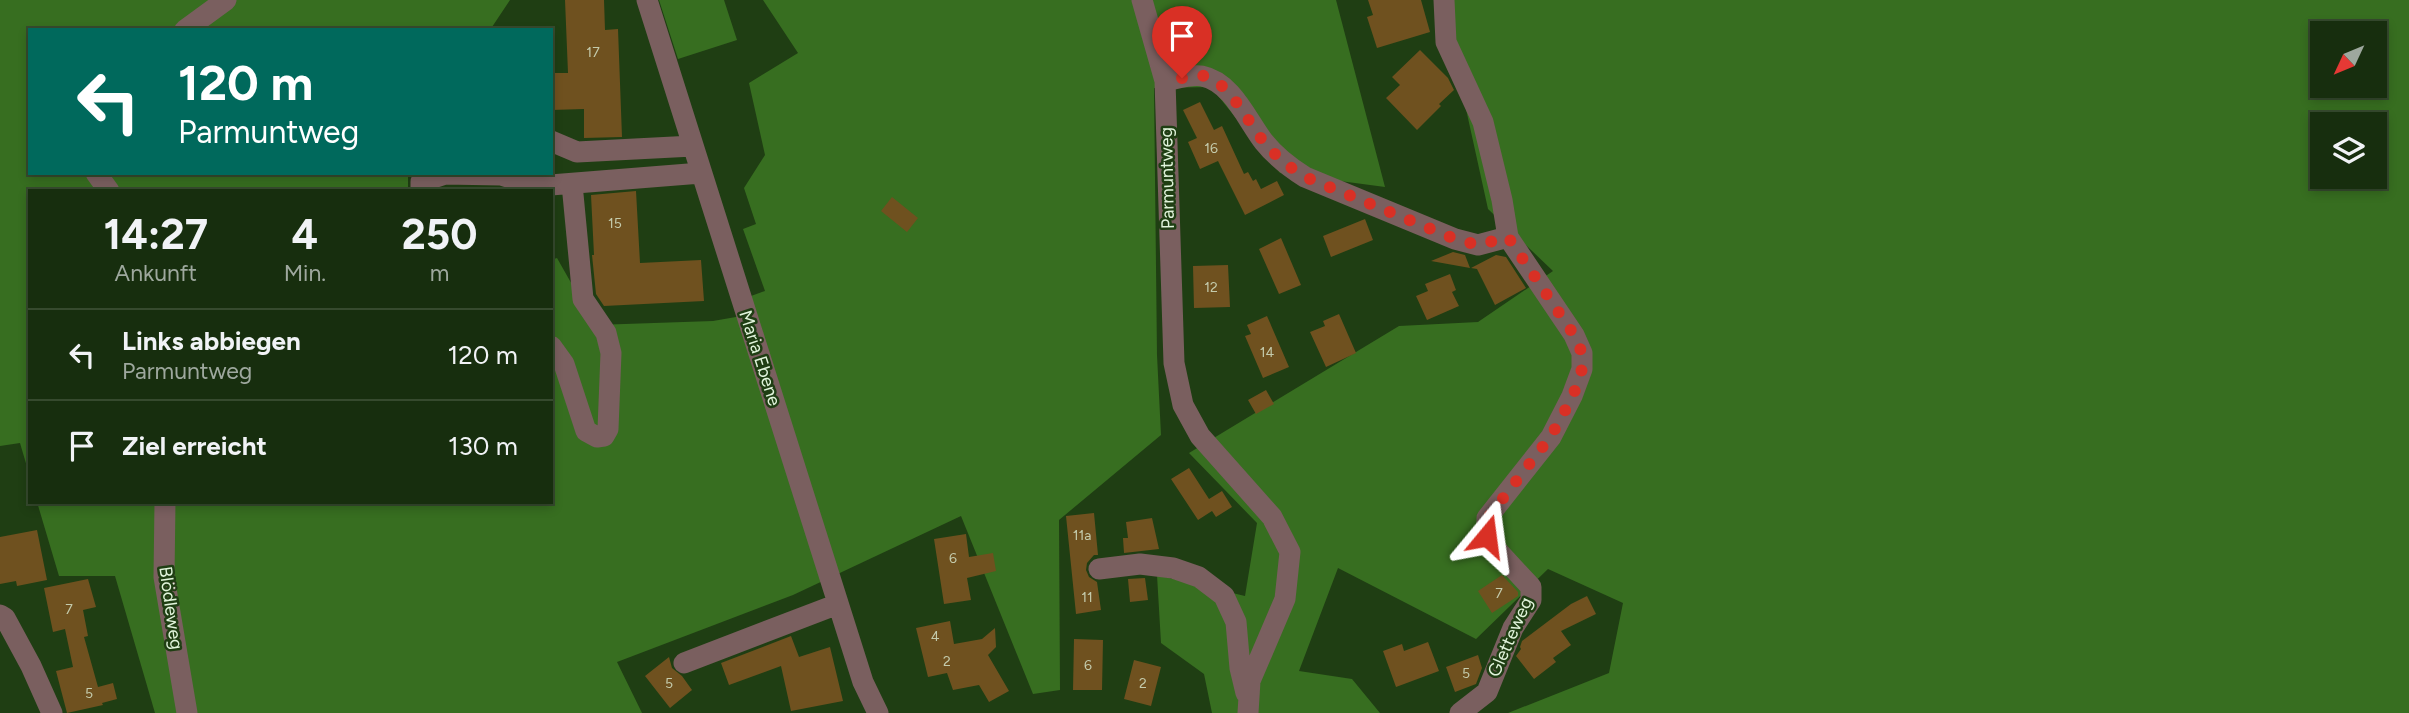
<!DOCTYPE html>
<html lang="de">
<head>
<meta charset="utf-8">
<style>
  body { margin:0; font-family:Figtree,sans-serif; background:#203617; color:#f1f3f6; height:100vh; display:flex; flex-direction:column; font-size:26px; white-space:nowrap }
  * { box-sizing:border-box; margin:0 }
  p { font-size:23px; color:#9ea89e }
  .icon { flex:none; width:38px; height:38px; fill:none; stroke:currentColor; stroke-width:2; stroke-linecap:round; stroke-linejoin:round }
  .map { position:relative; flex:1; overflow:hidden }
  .sheet { position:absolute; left:28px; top:189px; width:525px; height:315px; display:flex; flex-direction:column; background:#172e0e; border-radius:0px; box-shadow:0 4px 10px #0003,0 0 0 2px #364a2e }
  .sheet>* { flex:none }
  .top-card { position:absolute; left:28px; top:28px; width:525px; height:147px; border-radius:0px; box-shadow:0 4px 10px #0003,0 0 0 2px #364a2e; background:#00695c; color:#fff; overflow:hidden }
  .needle { width:46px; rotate:226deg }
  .tools { position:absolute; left:2310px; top:21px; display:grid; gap:14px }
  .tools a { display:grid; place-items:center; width:77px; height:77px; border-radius:0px; background:#172e0e; box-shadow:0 4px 10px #0003,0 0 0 2px #364a2e; font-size:35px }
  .pin { position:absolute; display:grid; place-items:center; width:60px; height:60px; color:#fff; margin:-72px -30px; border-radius:50% 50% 50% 0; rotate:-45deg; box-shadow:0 0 7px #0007 }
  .pin .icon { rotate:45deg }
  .me { position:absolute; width:77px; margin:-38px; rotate:16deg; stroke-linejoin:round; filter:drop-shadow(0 0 5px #0008) }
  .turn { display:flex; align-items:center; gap:24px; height:147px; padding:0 35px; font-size:32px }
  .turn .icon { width:91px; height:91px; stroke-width:2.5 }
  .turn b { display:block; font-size:49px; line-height:60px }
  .eta { display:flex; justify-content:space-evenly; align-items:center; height:119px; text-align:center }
  .eta b { font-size:42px; font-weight:700; line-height:49px }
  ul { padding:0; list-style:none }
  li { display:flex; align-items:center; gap:21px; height:91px; padding:0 35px; border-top:2px solid #364a2e }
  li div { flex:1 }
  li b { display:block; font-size:26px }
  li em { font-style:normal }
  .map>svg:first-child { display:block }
</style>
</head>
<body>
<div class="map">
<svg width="2409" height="713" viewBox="0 0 2409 713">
  <rect width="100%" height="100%" fill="#1f3e13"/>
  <path fill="#376e20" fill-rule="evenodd" d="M 0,0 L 510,0 L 490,30 L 30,30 L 30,173 L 408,173 L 408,191 L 30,191 L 30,477 L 20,443 L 0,446 Z
    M 659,0 L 724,0 L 737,40 L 678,59 Z
    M 763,0 L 1336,0 L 1385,187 L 1280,173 L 1211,87 L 1154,88 L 1157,355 L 1161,435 L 1059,520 L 1060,690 L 1033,694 L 961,516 L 793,595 L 617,662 L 642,713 L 155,713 L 115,576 L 59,576 L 37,502 L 551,502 L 551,260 L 557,258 L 595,325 L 713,321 L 753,314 L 751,296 L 765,291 L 743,229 L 756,224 L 744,188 L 765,155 L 749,83 L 798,53 Z
    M 1442,0 L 2409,0 L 2409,713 L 1508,713 L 1609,673 L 1623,603 L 1548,569 L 1476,639 L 1338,568 L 1299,671 L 1352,679 L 1380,713 L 1212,713 L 1204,674 L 1161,643 L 1157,575 L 1245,596 L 1257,523 L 1189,453 L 1399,326 L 1478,322 L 1553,271 L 1488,209 ZM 2322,33 L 2375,33 L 2375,86 L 2322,86 ZM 2322,124 L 2375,124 L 2375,177 L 2322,177 Z"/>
  <path fill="#6f511f" d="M 565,0 L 604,0 L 605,30 L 618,29 L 622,137 L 584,138 L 584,109 L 551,110 L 551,73 L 568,73 Z
    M 1368,0 L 1421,0 L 1430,32 L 1377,48 L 1367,17 L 1373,15 Z
    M 1420,50 L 1448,78 L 1454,90 L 1439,104 L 1441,106 L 1417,130 L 1386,98 L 1400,85 L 1392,77 Z
    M 1200,102 L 1214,130 L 1222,126 L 1244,174 L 1248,172 L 1253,181 L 1256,179 L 1261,189 L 1277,181 L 1284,195 L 1245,215 L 1218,161 L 1200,169 L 1188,142 L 1197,138 L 1183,110 Z
    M 636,191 L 640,263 L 701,260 L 704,301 L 604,306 L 596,294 L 592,255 L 594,255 L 591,195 Z
    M 892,197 L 918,218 L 907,232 L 881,211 Z
    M 1365,219 L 1373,240 L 1331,257 L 1323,236 Z
    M 1281,238 L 1301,285 L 1279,294 L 1259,249 Z
    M 1453,252 L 1465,255 L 1470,268 L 1431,261 Z
    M 1496,255 L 1506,257 L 1526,288 L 1495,305 L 1477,269 L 1471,268 Z
    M 1228,265 L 1230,307 L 1194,308 L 1193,266 Z
    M 1450,274 L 1456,290 L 1452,292 L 1459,306 L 1427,320 L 1416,296 L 1428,291 L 1425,284 Z
    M 1339,314 L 1356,353 L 1326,367 L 1310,332 L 1325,326 L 1323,321 Z
    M 1267,316 L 1289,367 L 1263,378 L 1245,336 L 1251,334 L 1247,325 Z
    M 1266,390 L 1274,404 L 1256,414 L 1248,400 Z
    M 1189,468 L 1209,499 L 1222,491 L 1232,507 L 1216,517 L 1212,511 L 1198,520 L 1171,479 Z
    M 1094,513 L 1098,555 L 1094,555 L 1087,563 L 1086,570 L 1089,577 L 1097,582 L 1101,610 L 1076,614 L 1066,516 Z
    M 1152,518 L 1159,549 L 1124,553 L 1123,538 L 1128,538 L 1126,522 Z
    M 37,530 L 47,580 L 17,586 L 16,581 L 0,584 L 0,537 Z
    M 966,534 L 969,557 L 993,553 L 996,571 L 967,578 L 971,600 L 944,604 L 934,539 Z
    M 1502,575 L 1518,592 L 1518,596 L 1492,613 L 1478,591 Z
    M 1145,578 L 1148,600 L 1130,602 L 1128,579 Z
    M 88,579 L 96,607 L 83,610 L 88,636 L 84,637 L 98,687 L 113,683 L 117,699 L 102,703 L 103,705 L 67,713 L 56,671 L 73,667 L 65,629 L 53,632 L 44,588 Z
    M 1587,596 L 1596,614 L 1561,631 L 1571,645 L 1553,658 L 1556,662 L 1534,679 L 1516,656 L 1521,649 L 1520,647 L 1522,641 L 1571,604 Z
    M 950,621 L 954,644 L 982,639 L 995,628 L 996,647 L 988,655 L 1009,691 L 989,702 L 979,685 L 953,690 L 947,673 L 928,677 L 916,628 Z
    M 791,636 L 799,657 L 830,647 L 843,701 L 791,711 L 781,666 L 729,685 L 721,663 Z
    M 1074,639 L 1103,640 L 1102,690 L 1073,690 Z
    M 1428,642 L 1439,671 L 1396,687 L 1383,651 L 1402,644 L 1404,651 Z
    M 1478,655 L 1482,668 L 1476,684 L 1455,692 L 1446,667 Z
    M 669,657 L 672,668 L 682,676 L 692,690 L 670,708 L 645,676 Z
    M 1134,660 L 1161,667 L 1151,706 L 1124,699 Z"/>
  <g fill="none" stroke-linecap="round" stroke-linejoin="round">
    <path stroke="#7a5f5f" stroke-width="21" d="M 647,0 L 863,682 L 878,713
      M 1142,0 L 1165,81 L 1174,363 L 1183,405 L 1200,436 L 1272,517 L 1290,552 L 1285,599 L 1250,681 L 1248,713
      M 1444,0 L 1446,42 L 1483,122 L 1502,200 L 1508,237 L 1574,335 L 1582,353 L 1582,369 L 1572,396 L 1551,437 L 1487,518 L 1487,536 L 1493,546 L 1531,587 L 1531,600 L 1513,628 L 1487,692 L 1460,713
      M 185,30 L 226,0
      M 1165,81 C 1176,79 1191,74 1202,76 C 1232,82 1247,120 1264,142 C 1276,157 1289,167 1305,177 L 1455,239 L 1478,245 L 1508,237
      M 551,141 L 577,152 L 693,146
      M 96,173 L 109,191
      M 421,191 L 421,182 L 445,174 L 501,175 L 538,186 L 701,173
      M 551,346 L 564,364 L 586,431 L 597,437 L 604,436 L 608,429 L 611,353 L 606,333 L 583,299 L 572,184
      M 165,502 L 164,577 L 187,713
      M 1099,569 L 1140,564 L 1173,568 L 1199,577 L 1224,596 L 1236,622 L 1240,668 L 1246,693
      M 0,615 L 5,618 L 31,666 L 52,713
      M 684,663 L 838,604"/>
  </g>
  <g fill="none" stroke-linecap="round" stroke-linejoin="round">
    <path stroke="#d93025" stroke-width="12" stroke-dasharray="0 21.6" d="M 1182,78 C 1187,77 1193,75 1199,75 C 1227,77 1247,121 1263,141 C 1275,156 1289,167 1305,177 L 1455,239 L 1478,245 L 1508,237 L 1574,335 L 1582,353 L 1582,369 L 1573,396 L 1551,436 L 1487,519 L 1487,536"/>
  </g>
  <g text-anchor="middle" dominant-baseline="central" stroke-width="5" stroke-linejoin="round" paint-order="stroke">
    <g font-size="14" fill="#c4cbac">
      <text x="593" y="52">17</text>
      <text x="1211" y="148">16</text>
      <text x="615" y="223">15</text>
      <text x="1211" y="287">12</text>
      <text x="1267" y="352">14</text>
      <text x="1082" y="535">11a</text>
      <text x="953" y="558">6</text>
      <text x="1499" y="593">7</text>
      <text x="1087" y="597">11</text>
      <text x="69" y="609">7</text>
      <text x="935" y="636">4</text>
      <text x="947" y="661">2</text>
      <text x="1088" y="665">6</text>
      <text x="1466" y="673">5</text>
      <text x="669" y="683">5</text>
      <text x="1143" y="683">2</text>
      <text x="89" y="693">5</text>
    </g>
    <g font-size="18" fill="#e1f4db" stroke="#1f3e13">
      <text transform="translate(1167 178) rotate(-91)">Parmuntweg</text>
      <text transform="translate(760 358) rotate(72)">Maria Ebene</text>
      <text transform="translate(171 608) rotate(82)">Blödleweg</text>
      <text transform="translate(1510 637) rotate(-66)">Gletteweg</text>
    </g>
  </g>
</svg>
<div class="tools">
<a><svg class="needle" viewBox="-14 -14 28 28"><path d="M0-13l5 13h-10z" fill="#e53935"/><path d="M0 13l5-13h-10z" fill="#9ea89e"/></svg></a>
<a><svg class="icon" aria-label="layers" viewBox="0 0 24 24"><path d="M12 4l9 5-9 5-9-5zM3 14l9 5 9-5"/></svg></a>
</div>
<div class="pin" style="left:1182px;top:78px;background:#d93025"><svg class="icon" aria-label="arrive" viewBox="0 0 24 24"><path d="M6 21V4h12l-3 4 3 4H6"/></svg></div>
<svg class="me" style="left:1487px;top:536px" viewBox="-20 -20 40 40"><path d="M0-17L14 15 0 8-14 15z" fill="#d93025" stroke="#fff" stroke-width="4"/></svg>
<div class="top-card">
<div class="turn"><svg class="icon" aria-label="left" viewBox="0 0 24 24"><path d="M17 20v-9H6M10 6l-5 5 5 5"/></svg><div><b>120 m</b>Parmuntweg</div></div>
</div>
<section class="sheet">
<div class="eta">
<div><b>14:27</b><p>Ankunft</p></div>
<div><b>4</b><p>Min.</p></div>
<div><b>250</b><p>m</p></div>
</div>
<ul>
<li><svg class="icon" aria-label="left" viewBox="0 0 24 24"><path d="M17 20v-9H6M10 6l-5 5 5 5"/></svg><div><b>Links abbiegen</b><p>Parmuntweg</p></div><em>120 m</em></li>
<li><svg class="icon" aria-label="arrive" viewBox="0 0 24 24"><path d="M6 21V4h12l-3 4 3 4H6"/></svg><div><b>Ziel erreicht</b></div><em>130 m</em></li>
</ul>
</section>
</div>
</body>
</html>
